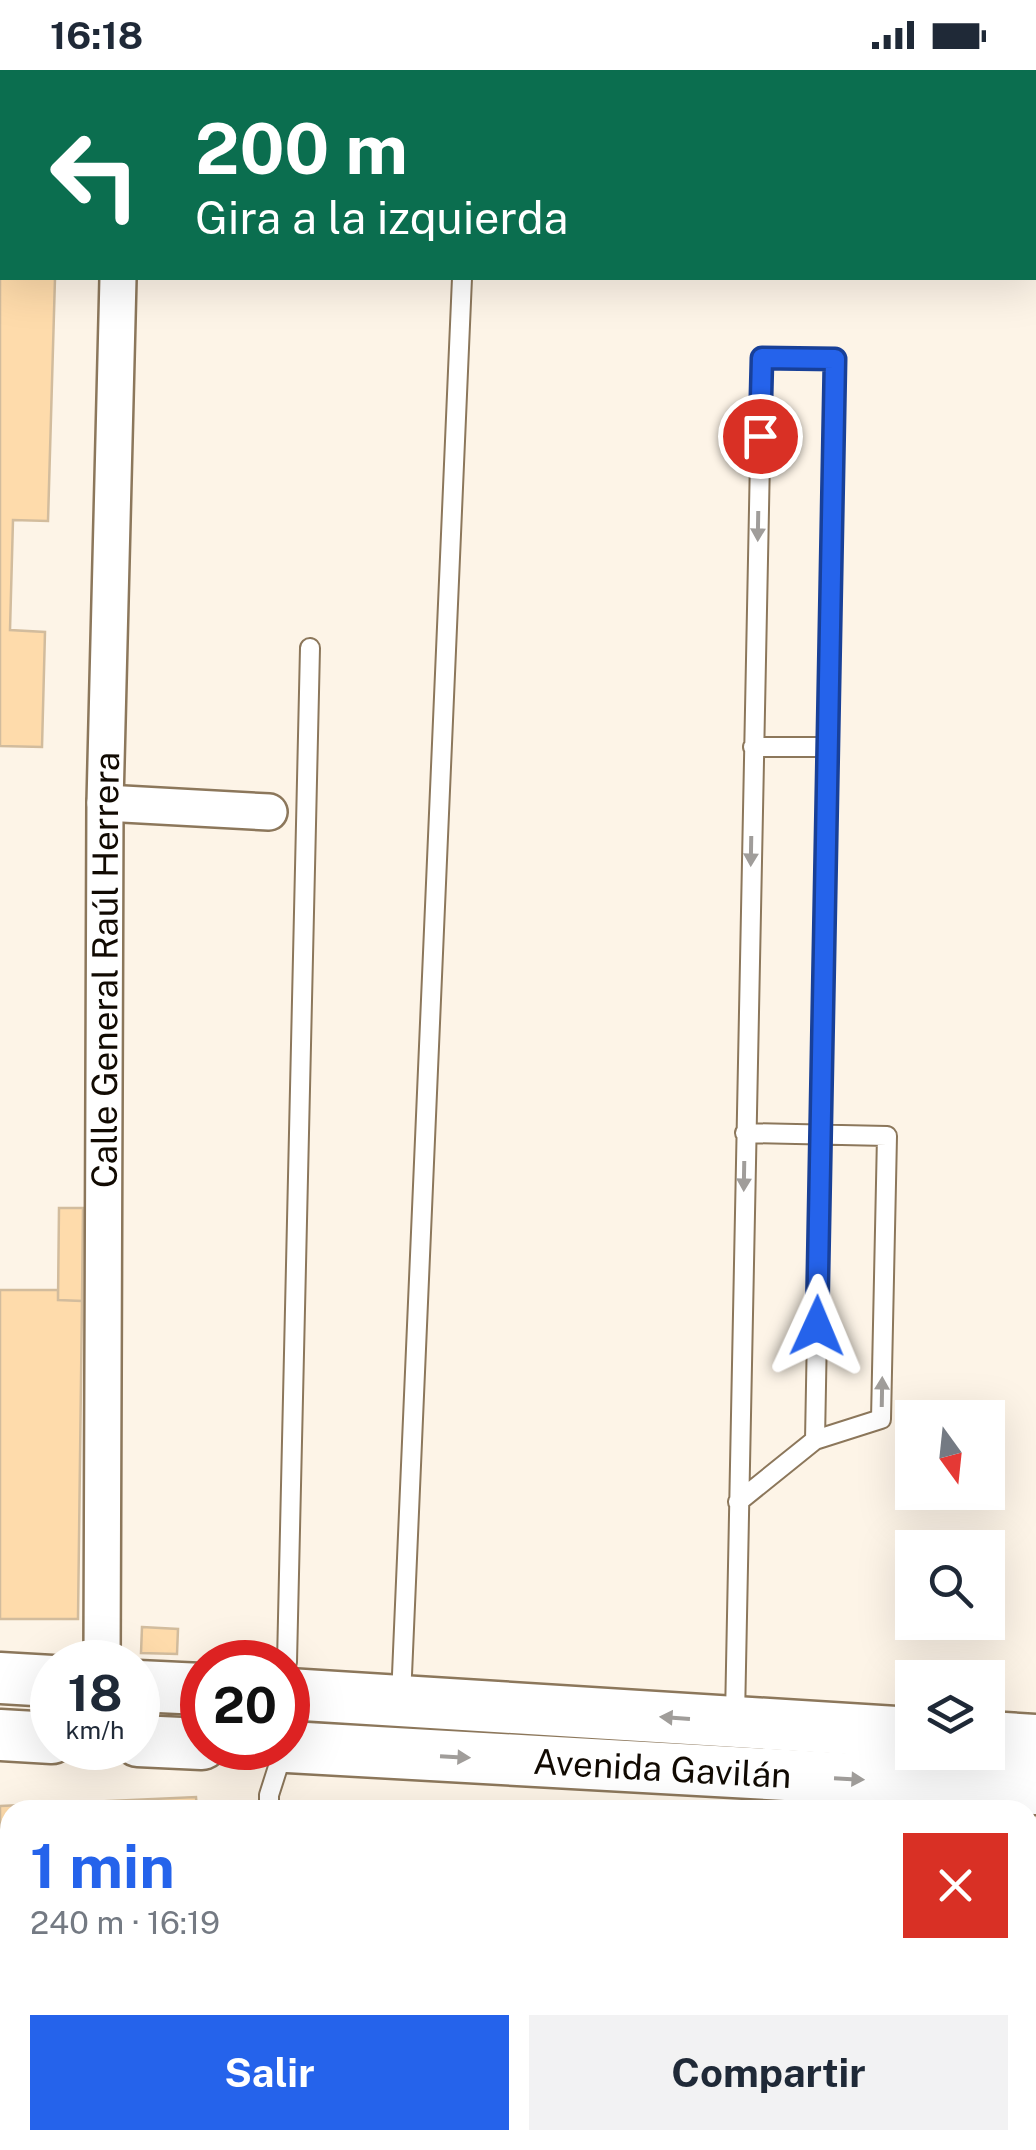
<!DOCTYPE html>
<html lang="es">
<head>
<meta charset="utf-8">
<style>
  body { margin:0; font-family:"Public Sans",sans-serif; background:#f2f2f3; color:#1f2937; height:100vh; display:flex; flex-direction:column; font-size:38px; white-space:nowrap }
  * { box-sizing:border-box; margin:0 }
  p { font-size:32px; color:#747a83 }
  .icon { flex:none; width:55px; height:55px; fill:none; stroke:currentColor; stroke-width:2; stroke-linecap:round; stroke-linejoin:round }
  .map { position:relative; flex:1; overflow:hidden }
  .details { position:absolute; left:0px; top:1730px; width:1038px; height:350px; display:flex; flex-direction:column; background:#fff; border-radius:30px 30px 0 0; box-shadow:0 10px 40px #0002 }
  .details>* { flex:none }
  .hud { position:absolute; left:0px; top:0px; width:1038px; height:210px; box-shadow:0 10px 40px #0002; background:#0b6e4f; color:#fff; overflow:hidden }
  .needle { width:65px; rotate:165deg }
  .fabs { position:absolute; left:895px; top:1330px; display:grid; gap:20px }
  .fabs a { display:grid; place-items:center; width:110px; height:110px; border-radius:0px; background:#fff; box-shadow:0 10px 40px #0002; font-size:50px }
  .speed { position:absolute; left:30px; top:1570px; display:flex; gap:20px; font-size:50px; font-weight:700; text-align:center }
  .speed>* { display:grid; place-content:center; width:130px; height:130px; border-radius:50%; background:#fff; box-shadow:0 10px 40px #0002; line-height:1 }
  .speed small { font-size:25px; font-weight:400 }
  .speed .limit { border:15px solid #d22; background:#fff; color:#111 }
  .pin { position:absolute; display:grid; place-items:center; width:85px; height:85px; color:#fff; margin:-42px; border:5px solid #fff; border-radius:50%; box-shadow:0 2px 10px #0007 }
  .me { position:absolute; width:110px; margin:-55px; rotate:1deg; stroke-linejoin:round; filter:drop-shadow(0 0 8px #0008) }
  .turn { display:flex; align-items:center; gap:35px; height:210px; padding:0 30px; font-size:45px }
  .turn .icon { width:130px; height:130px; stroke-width:2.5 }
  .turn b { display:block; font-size:70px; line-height:85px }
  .round { display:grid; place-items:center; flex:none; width:105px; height:105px; border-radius:0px; background:#f2f2f3 }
  .head { display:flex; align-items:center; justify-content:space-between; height:170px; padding:0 30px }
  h1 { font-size:60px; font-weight:700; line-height:75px; color:#2563eb }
  .primary-button { display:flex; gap:20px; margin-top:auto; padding:20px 30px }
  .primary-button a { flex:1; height:115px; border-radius:0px; background:#2563eb; color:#fff; font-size:40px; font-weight:700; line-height:115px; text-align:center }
  .primary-button a+a { background:#f2f2f3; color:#1f2937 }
  .status { display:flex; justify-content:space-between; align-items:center; height:70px; padding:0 50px; background:#fff; direction:ltr }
  .status svg { height:28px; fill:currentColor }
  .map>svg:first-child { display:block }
</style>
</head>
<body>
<div class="status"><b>16:18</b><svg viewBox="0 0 49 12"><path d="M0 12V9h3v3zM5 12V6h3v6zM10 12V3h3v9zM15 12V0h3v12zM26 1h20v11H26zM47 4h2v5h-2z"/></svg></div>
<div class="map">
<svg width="1036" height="2080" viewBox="0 0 1036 2080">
  <rect width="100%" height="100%" fill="#fdf4e7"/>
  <path fill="#fedbab" stroke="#d2bc9d" stroke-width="2.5" d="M 0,105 L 2,208 L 55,208 L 48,451 L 13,450 L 10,560 L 45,562 L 42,677 L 0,676 Z
    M 59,1138 L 83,1138 L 82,1231 L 58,1230 Z
    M 0,1220 L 58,1220 L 58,1230 L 82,1231 L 78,1549 L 0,1549 Z
    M 142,1557 L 178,1559 L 177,1584 L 141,1583 Z
    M 196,1727 L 197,1740 L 10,1740 L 10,1791 L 0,1792 L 0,1736 Z
    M 10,1792 L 10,2070 L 254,2070 L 255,2080 L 0,2080 L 0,1793 Z
    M 1028,2051 L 1036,2051 L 1036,2080 L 805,2080 L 806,2070 L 1028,2070 Z"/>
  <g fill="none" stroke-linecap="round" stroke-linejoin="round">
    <g stroke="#8c775b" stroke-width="22">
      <path id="service" d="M 471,2 L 471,0
        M 753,677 L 827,677
        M 745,1063 L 887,1066 L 881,1349 L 815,1370
        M 287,1592 L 310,578
        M 401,1628 L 462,208
        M 735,1647 C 743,1194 751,741 762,288 L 835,289 L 815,1370 L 738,1432
        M 269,1740 L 269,1725 L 284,1678
        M 1028,2032 L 1036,2032
        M 553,2070 L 553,2080"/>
    </g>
    <g stroke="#8c775b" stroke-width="40">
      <g id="minor">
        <path d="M 124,2 L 124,0"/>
        <path d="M 105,733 L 269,742"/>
        <path id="s1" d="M 102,1592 L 105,733 L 118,208"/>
      </g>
    </g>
    <g stroke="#8c775b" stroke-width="55">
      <g id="secondary">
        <path d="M 0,1608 L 52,1611"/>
        <path d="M 138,1616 L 202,1619"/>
        <path d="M 288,1624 L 912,1663"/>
        <path d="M 0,1665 L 52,1668"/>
        <path d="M 988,1667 L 1036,1670"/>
        <path d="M 138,1671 L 202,1674"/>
        <path id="s2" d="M 288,1677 L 1036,1719"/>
      </g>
    </g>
    <use href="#service" stroke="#fff" stroke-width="18"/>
    <use href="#minor" stroke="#fff" stroke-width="35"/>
    <use href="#secondary" stroke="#fff" stroke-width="50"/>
  </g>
  <defs><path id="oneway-solid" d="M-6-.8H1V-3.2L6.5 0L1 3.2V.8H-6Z" transform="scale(2.5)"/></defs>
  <g fill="#a09d9a">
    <use href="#oneway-solid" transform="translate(758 456) rotate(91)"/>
    <use href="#oneway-solid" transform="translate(751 781) rotate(91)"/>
    <use href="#oneway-solid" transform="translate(744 1106) rotate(91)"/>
    <use href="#oneway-solid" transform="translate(882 1322) rotate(-89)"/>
    <use href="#oneway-solid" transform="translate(675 1648) rotate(-176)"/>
    <use href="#oneway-solid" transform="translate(455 1687) rotate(3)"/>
    <use href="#oneway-solid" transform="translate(849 1709) rotate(3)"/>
  </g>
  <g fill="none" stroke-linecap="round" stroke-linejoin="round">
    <g stroke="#184099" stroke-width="25">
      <path id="route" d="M 760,366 L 762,288 L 835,289 L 817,1256"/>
    </g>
    <use href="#route" stroke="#2563eb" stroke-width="18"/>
  </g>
  <g text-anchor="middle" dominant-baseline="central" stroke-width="9" stroke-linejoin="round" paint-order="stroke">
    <g font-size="35" fill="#110a02" stroke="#fff">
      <text stroke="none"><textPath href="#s1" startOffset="692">Calle General Raúl Herrera</textPath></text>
      <text stroke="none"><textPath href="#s2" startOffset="375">Avenida Gavilán</textPath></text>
    </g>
  </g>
</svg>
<div class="fabs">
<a><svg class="needle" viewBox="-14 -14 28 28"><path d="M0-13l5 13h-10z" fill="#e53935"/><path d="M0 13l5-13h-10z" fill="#747a83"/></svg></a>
<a><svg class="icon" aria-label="search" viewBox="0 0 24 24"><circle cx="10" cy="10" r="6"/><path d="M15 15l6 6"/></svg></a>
<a><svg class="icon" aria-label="layers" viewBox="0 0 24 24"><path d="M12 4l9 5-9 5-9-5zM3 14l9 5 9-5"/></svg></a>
</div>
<div class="speed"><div>18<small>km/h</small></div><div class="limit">20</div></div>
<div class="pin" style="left:760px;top:366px;background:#d93025"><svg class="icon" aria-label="arrive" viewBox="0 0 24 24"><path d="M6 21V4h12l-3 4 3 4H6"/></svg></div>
<svg class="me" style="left:817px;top:1256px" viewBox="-20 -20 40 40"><path d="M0-17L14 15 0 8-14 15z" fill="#2563eb" stroke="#fff" stroke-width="4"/></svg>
<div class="hud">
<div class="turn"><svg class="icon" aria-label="left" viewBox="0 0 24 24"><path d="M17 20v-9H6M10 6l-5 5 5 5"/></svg><div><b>200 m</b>Gira a la izquierda</div></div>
</div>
<section class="details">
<div class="head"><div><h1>1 min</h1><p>240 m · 16:19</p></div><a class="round" style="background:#d93025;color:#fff"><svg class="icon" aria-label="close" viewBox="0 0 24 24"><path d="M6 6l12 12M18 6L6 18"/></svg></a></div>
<div class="primary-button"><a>Salir</a><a>Compartir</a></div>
</section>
</div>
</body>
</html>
